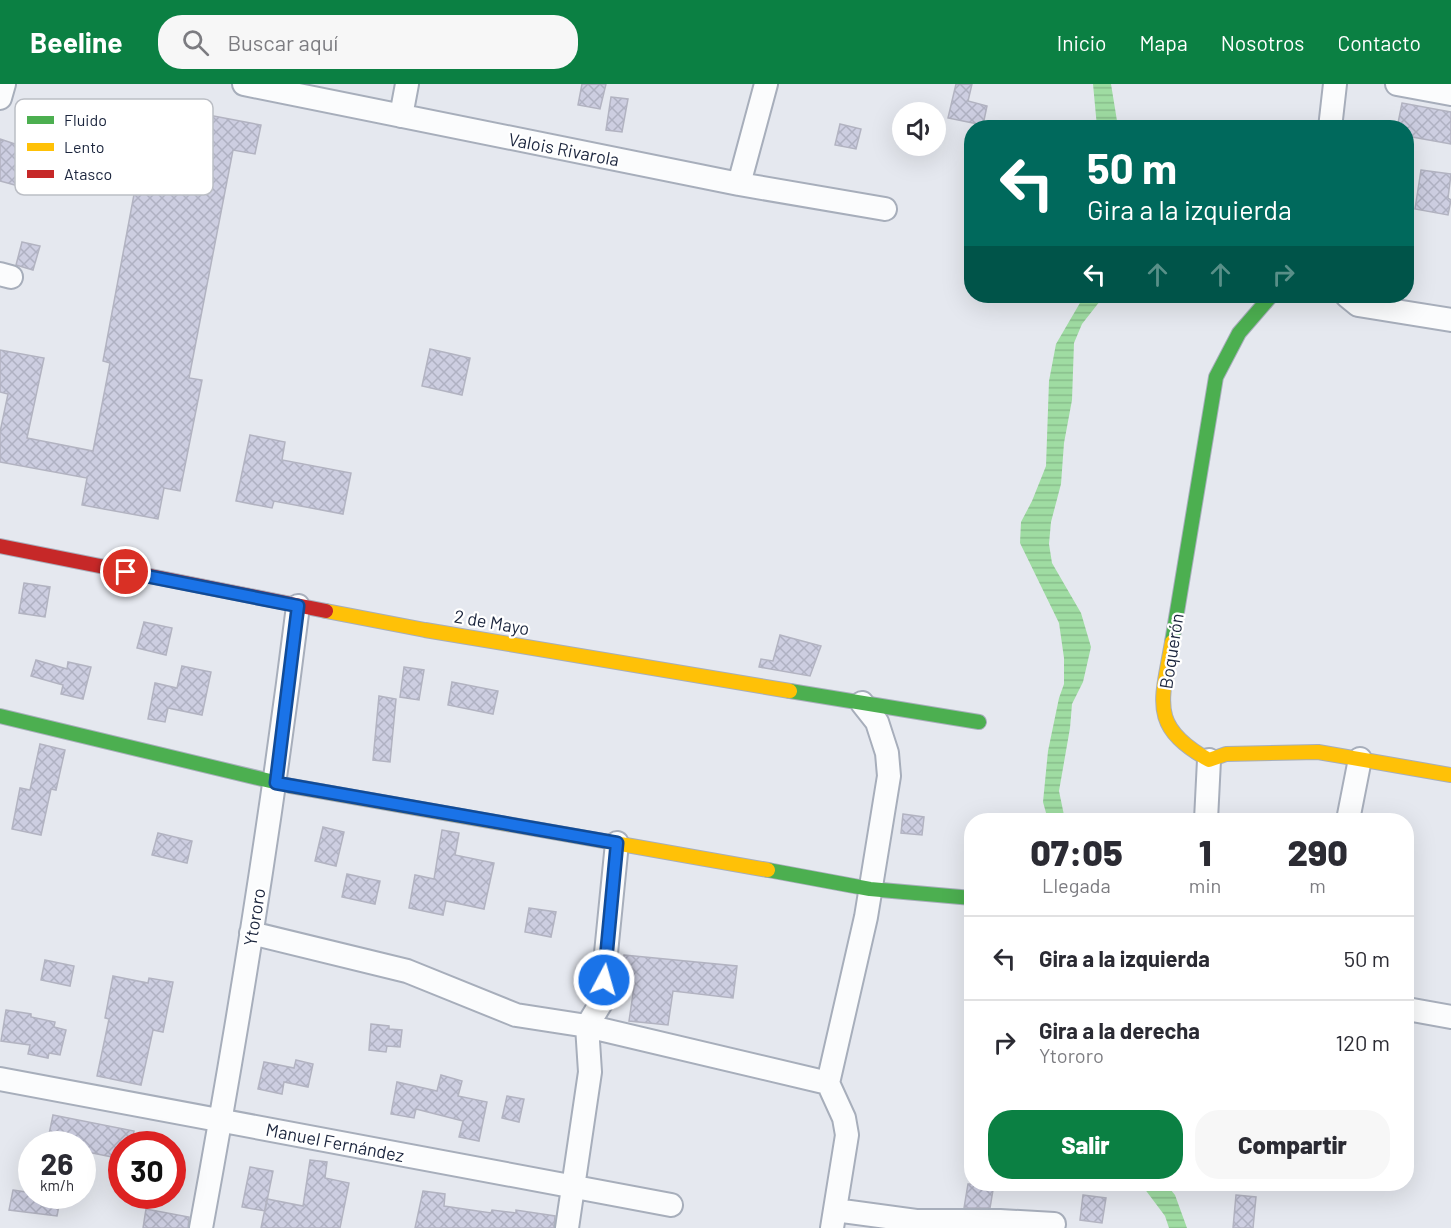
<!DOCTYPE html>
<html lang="es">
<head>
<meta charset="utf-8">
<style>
  body { margin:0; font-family:Barlow,sans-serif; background:#f7f7f7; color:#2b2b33; height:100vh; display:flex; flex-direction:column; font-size:22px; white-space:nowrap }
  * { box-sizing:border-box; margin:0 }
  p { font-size:20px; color:#7c7c81 }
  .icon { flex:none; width:33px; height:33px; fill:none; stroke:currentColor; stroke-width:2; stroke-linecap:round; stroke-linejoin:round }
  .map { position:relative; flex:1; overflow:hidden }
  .details { position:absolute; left:964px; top:729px; width:450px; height:378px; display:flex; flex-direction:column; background:#fff; border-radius:24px; box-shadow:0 6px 24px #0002 }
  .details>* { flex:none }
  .hud { position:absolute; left:964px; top:36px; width:450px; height:183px; border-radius:24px; box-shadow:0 6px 24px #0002; background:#00695c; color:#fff; overflow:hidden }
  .fabs { position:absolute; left:892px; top:18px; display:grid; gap:12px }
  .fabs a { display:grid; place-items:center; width:54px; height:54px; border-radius:50%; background:#fff; box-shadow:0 6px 24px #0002; font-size:30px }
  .speed { position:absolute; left:18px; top:1047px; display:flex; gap:12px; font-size:30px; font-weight:700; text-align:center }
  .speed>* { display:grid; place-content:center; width:78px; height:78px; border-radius:50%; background:#fff; box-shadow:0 6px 24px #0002; line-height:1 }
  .speed small { font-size:15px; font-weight:400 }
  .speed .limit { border:9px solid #d22; background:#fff; color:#111 }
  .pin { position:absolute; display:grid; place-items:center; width:51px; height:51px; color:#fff; margin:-26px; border:3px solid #fff; border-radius:50%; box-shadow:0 2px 6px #0007 }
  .me { position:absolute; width:66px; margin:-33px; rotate:6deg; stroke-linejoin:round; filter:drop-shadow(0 0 4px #0008) }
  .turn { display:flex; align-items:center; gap:21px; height:126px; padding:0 24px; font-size:27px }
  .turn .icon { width:78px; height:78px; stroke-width:2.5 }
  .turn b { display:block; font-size:42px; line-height:51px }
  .lanes { display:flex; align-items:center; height:57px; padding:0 24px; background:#0003; justify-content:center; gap:30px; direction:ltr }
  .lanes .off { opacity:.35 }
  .eta { display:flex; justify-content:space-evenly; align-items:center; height:102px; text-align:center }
  .eta b { font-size:36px; font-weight:800; line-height:42px }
  .action { display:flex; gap:12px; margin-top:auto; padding:12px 24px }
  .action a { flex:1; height:69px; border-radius:24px; background:#0b8043; color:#fff; font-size:24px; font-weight:800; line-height:69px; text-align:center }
  .action a+a { background:#f7f7f7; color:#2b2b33 }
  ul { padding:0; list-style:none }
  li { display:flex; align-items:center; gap:18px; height:84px; padding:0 24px; border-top:2px solid #e1e1e2 }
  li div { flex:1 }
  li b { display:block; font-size:22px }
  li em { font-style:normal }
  header { display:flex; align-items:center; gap:36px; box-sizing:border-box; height:84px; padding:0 30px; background:#0b8043; color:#fff }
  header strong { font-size:28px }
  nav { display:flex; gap:33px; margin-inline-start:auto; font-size:21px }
  .search { width:420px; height:54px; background:#f7f7f7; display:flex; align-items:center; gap:15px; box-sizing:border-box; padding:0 21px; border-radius:24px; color:#7c7c81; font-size:22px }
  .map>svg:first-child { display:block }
</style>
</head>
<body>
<header>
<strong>Beeline</strong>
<div class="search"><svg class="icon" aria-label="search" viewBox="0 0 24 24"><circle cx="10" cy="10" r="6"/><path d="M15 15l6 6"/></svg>Buscar aquí</div>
<nav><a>Inicio</a><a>Mapa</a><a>Nosotros</a><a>Contacto</a></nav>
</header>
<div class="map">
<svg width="1451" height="1144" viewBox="0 0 1451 1144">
  <defs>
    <pattern id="water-rules" width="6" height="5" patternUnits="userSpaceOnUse" patternTransform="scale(1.5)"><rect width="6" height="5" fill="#9fdca2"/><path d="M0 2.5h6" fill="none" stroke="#88bd8c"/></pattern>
    <pattern id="building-cross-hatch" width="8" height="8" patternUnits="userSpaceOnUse" patternTransform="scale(1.5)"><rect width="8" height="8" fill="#cdcee1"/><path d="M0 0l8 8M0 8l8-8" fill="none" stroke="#afb1c2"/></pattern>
  </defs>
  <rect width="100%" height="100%" fill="#e5e8ef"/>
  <path fill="url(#water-rules)" d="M 1093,0 L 1111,0 L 1118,43 L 1097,43 Z
    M 1084,212 L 1104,212 L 1082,240 L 1074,259 L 1072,316 L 1064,359 L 1061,400 L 1051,438 L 1049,460 L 1052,479 L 1081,529 L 1091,563 L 1083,598 L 1072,620 L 1070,644 L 1059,707 L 1065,736 L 1048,736 L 1043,718 L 1048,667 L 1059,614 L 1064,600 L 1064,574 L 1059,539 L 1020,459 L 1021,438 L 1032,417 L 1046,382 L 1049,297 L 1056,260 Z
    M 1141,1100 L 1166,1100 L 1175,1111 L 1187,1144 L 1169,1144 L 1165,1132 Z"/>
  <path fill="url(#building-cross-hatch)" stroke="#b2b3c1" stroke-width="1.5" d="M 582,0 L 606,0 L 600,25 L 578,21 Z
    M 956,0 L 972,0 L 968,17 L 987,22 L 983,41 L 948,34 Z
    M 611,13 L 628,15 L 622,48 L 606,46 Z
    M 1402,19 L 1451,28 L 1451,60 L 1407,52 L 1407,44 L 1397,44 Z
    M 203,30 L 261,41 L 255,70 L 233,66 L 189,294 L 202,296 L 180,407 L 164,404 L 158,435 L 82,421 L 87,394 L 0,378 L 0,348 L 8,310 L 0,308 L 0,266 L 44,274 L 27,354 L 93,367 L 110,279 L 103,277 L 146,46 L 197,56 Z
    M 840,40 L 861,45 L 856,65 L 835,61 Z
    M 0,55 L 24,63 L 18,84 L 31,87 L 26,104 L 0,97 Z
    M 1421,86 L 1451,90 L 1448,114 L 1451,116 L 1448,131 L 1415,125 Z
    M 22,158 L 40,162 L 33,186 L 16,181 Z
    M 430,265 L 470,274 L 462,311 L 422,302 Z
    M 250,351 L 285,358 L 282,376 L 351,389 L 343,430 L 274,417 L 272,424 L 236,417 Z
    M 24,499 L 50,503 L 45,533 L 19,529 Z
    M 144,538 L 172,544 L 166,571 L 137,564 Z
    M 780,551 L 821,562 L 810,592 L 759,583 L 761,575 L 773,577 Z
    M 36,576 L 67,585 L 68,578 L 91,583 L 83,615 L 61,610 L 63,601 L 31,592 Z
    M 182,582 L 211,588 L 202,631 L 168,624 L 165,638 L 148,635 L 155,599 L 177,604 Z
    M 404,583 L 424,586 L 419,616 L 400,613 Z
    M 452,598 L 498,607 L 493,630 L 448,621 Z
    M 379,612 L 396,615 L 390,678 L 373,676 Z
    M 40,660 L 65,666 L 56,706 L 51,705 L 41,751 L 12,745 L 20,704 L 30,706 Z
    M 903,730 L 924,733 L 922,751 L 901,749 Z
    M 323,743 L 344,748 L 336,782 L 315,777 Z
    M 442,746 L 459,749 L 455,771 L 494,779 L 484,825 L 446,817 L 443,831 L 409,824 L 415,791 L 434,795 Z
    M 158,749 L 192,757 L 187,779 L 152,771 Z
    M 347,790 L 380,797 L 375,820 L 342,813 Z
    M 529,824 L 556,828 L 551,853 L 525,848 Z
    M 624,871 L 737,882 L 733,914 L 673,907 L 668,941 L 629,937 L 634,903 L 621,902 Z
    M 45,876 L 74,882 L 70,902 L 41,896 Z
    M 113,892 L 148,899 L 149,894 L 173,898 L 163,948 L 153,946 L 141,1001 L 97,992 L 109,935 L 105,934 Z
    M 6,926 L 31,930 L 31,933 L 55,938 L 54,943 L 66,946 L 60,971 L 49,969 L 48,974 L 28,970 L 30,961 L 1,957 Z
    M 371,940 L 389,942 L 389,945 L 402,946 L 400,963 L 387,962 L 386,968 L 369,966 Z
    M 296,976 L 313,980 L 308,1003 L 284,998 L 282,1010 L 258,1005 L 264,978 L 294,984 Z
    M 441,991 L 462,997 L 458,1012 L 487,1018 L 479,1057 L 459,1053 L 463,1037 L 416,1025 L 414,1034 L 391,1030 L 397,998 L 437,1007 Z
    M 507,1012 L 524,1015 L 519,1038 L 502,1034 Z
    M 53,1031 L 134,1047 L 132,1060 L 122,1060 L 122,1075 L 82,1067 L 82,1060 L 47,1060 Z
    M 310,1076 L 327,1078 L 325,1094 L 349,1099 L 340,1144 L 261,1144 L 267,1115 L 303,1122 Z
    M 250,1083 L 273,1087 L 265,1127 L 242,1123 Z
    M 968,1100 L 994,1100 L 990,1124 L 964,1124 Z
    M 13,1106 L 32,1109 L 32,1112 L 61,1112 L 57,1132 L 9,1126 Z
    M 423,1107 L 445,1110 L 444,1122 L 491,1129 L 492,1126 L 516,1129 L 516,1126 L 555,1132 L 554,1144 L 415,1144 Z
    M 1083,1111 L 1106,1114 L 1102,1139 L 1080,1136 Z
    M 1236,1111 L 1256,1113 L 1253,1144 L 1233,1144 Z
    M 146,1125 L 189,1133 L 188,1144 L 143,1144 Z"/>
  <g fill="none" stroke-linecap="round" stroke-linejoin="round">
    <g stroke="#a7aebb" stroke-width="26">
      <path id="street" d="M 244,0 L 739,100 L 885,125
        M 1397,0 L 1451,10
        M 0,14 L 4,0
        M 401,32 L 407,0
        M 1330,44 L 1335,0
        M 739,100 L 766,0
        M 0,190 L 11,193
        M 1347,212 L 1358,221 L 1451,236
        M 1206,736 L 1209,676
        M 1348,736 L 1360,675
        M 251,849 L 407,887 L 516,931 L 587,942 L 828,999
        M 1407,925 L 1451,933
        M 0,995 L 671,1121
        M 835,1126 L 916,1137 L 1000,1137 L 1054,1140
        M 201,1144 C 239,937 272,730 298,522
        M 567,1144 L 590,988 L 587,942 L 601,919 L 617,759
        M 832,1144 L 847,1051 L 844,1034 L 828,999 L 866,833 L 889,692 L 887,669 L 877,638 L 862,619"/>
    </g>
    <g stroke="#a7aebb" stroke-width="16">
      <path id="fast" d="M 1172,558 L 1216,293 L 1239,249 L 1271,212
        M 790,607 L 979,638
        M 0,632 L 291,702
        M 768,786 L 870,805 L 972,814"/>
    </g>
    <g stroke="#a7aebb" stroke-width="16">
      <path id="slow" d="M 326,527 L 425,546 L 790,607
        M 1172,558 C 1162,617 1148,642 1209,676 L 1226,670 L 1318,668 L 1451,691
        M 291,702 L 768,786"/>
    </g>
    <g stroke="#a7aebb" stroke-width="16">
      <path id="jam" d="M 0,462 L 326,527"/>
    </g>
    <use href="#street" stroke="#fbfcfd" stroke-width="22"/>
    <use href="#fast" stroke="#4caf50" stroke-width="14"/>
    <use href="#slow" stroke="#ffc107" stroke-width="14"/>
    <use href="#jam" stroke="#c62828" stroke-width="14"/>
  </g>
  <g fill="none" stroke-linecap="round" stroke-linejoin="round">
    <g stroke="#114b97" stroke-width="15">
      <path id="route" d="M 126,488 L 298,522 L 276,699 L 617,759 L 604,896"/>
    </g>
    <use href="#route" stroke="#1a73e8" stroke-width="10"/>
  </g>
  <g text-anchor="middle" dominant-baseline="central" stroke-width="4.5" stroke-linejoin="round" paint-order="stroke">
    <g font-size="18" fill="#1b253d" stroke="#fff">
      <text transform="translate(564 65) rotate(11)">Valois Rivarola</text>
      <text transform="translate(492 538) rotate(10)">2 de Mayo</text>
      <text transform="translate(1171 567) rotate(-81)">Boquerón</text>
      <text transform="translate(254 833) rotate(-81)">Ytororo</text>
      <text transform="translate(335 1058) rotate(11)">Manuel Fernández</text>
    </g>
  </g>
  <rect x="15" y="15" width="198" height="96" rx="9" fill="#fff" stroke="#bbbec5" stroke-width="1.5"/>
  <rect x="27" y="32" width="27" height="8" fill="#4caf50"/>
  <rect x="27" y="59" width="27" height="8" fill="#ffc107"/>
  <rect x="27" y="86" width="27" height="8" fill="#c62828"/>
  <g font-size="16" fill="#1b253d">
    <text x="64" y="42">Fluido</text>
    <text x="64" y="69">Lento</text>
    <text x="64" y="96">Atasco</text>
  </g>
</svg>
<div class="fabs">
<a><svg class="icon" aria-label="sound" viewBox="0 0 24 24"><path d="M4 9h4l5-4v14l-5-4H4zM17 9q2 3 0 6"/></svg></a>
</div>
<div class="speed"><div>26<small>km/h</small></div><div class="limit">30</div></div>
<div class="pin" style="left:126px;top:488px;background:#d93025"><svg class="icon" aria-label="arrive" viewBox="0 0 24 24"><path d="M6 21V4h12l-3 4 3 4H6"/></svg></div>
<svg class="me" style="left:604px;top:896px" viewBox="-20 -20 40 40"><circle r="17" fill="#1a73e8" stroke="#fff" stroke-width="3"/><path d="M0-11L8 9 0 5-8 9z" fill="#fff"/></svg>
<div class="hud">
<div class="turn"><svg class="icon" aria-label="left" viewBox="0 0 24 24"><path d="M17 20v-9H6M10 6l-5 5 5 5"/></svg><div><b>50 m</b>Gira a la izquierda</div></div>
<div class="lanes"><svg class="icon" aria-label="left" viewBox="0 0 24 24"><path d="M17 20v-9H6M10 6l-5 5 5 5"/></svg><svg class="icon off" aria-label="ahead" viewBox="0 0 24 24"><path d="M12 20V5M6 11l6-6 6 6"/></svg><svg class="icon off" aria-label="ahead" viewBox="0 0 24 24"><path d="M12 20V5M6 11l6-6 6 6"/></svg><svg class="icon off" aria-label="right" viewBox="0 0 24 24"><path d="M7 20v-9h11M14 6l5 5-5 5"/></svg></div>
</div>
<section class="details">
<div class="eta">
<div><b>07:05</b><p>Llegada</p></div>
<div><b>1</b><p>min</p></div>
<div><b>290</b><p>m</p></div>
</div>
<ul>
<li><svg class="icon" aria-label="left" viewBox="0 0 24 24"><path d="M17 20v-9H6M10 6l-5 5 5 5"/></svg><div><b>Gira a la izquierda</b></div><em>50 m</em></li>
<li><svg class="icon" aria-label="right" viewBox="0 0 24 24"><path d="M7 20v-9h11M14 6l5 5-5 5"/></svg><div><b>Gira a la derecha</b><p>Ytororo</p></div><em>120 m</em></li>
</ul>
<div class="action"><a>Salir</a><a>Compartir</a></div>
</section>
</div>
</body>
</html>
